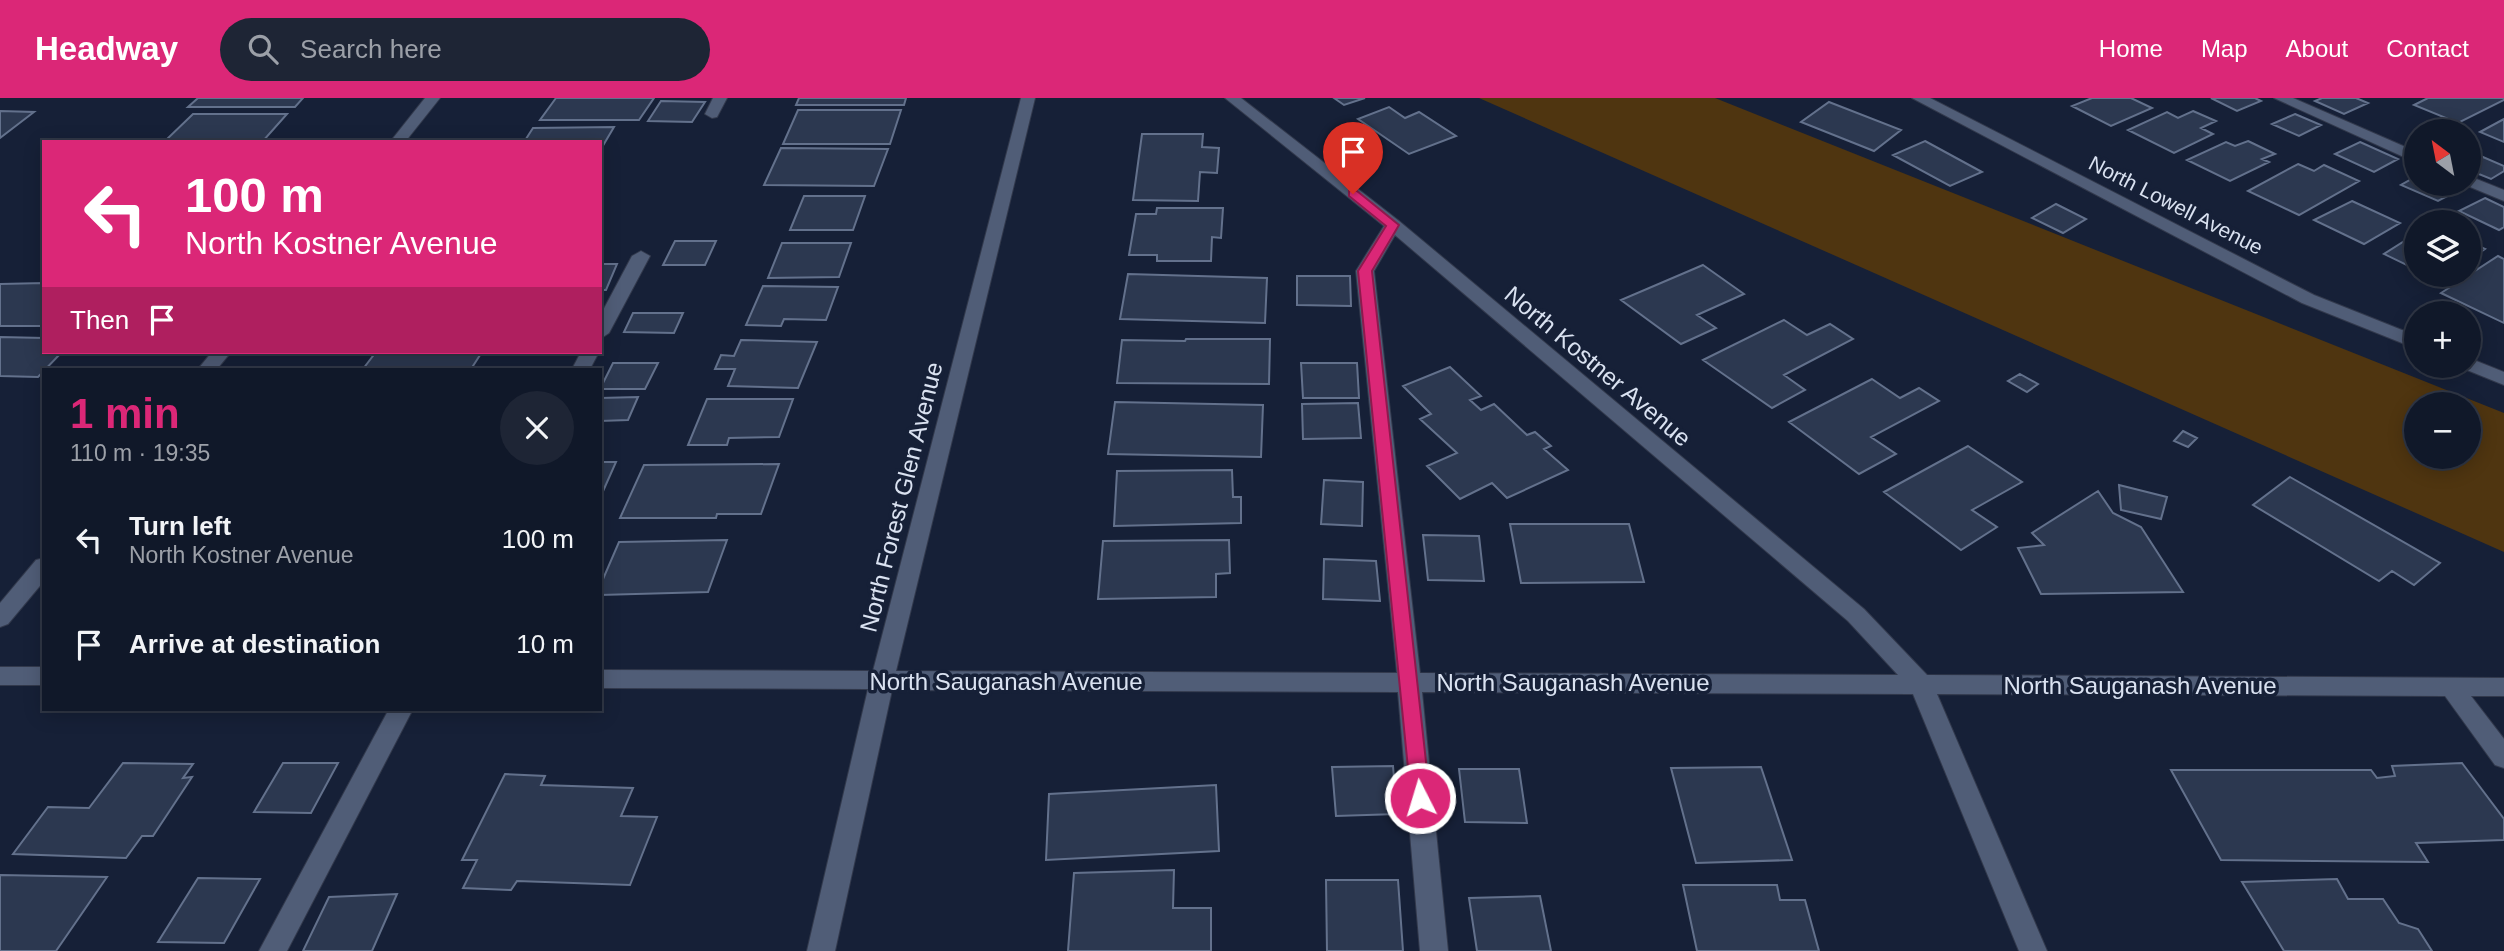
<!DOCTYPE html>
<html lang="en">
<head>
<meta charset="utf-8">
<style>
  body { margin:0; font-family:Arial,sans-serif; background:#1e2535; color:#f1f3f6; height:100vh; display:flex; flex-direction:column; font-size:26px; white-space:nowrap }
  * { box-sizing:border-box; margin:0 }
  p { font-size:23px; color:#9ca0a8 }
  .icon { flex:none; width:38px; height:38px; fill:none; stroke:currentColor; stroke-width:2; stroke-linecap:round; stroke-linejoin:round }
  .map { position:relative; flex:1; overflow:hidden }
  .side { position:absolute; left:42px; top:270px; width:560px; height:343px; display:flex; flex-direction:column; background:#101829; border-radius:0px; box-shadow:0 4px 18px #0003,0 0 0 2px #303746 }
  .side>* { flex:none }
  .banner { position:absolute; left:42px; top:42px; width:560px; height:214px; border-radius:0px; box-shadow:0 4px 18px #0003,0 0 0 2px #303746; background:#db2777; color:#fff; overflow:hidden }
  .needle { width:46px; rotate:328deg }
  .fabs { position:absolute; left:2404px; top:21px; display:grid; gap:14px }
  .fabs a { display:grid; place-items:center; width:77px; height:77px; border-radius:50%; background:#101829; box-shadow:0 4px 18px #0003,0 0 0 2px #303746; font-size:35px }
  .pin { position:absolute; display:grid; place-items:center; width:60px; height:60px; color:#fff; margin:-72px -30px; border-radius:50% 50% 50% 0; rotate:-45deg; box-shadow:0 0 7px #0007 }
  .pin .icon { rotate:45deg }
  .me { position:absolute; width:77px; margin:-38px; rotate:355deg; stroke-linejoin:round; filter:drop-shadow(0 0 5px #0008) }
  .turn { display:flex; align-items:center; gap:24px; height:147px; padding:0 28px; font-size:32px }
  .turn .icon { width:91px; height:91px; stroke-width:2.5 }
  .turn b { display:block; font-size:49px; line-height:60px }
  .then { display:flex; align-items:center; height:66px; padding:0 28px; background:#0003; gap:14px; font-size:26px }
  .round { display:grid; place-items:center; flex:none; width:74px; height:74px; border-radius:37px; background:#1e2535 }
  .head { display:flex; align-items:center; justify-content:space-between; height:119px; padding:0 28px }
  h1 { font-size:42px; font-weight:700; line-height:52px; color:#db2777 }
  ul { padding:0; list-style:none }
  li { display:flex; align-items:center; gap:21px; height:105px; padding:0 28px }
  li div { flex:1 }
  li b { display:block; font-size:26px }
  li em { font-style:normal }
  header { display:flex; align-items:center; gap:42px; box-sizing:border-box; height:98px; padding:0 35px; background:#db2777; color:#fff }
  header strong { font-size:33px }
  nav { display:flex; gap:38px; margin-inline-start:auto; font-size:24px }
  .search { width:490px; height:63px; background:#1e2535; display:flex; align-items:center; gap:18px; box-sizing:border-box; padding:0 24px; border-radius:38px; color:#9ca0a8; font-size:26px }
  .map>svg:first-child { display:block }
</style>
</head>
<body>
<header>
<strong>Headway</strong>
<div class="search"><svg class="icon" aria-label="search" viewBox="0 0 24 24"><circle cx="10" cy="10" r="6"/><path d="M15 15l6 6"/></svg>Search here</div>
<nav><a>Home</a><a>Map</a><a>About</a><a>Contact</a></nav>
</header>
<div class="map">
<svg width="2504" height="853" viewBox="0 0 2504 853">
  <rect width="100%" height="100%" fill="#162037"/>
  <path fill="#4f3510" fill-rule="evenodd" d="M 1479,0 L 1715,0 L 2504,315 L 2504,454 ZM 2417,306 L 2469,306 L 2469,359 L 2417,359 Z"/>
  <path fill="#2c3850" stroke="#63718c" stroke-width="2" d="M 198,0 L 303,0 L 295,9 L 188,9 Z
    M 556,0 L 654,0 L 639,22 L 540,22 Z
    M 799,0 L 906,0 L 904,7 L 796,7 Z
    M 1334,0 L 1365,0 L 1344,7 Z
    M 2092,0 L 2131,0 L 2152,10 L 2111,28 L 2072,8 Z
    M 2211,0 L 2255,0 L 2261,3 L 2237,13 Z
    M 2322,0 L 2356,0 L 2368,5 L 2344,16 L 2315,3 Z
    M 2428,0 L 2504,0 L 2504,2 L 2458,25 L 2414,7 Z
    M 661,3 L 705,4 L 692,24 L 648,23 Z
    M 1829,4 L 1901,32 L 1874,53 L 1801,24 Z
    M 1389,9 L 1405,20 L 1419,14 L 1456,38 L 1409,56 L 1358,21 Z
    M 798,12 L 901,12 L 890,46 L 783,46 Z
    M 0,13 L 34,14 L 0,40 Z
    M 2193,13 L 2216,23 L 2201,30 L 2213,36 L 2174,55 L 2128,32 L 2167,14 L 2178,20 Z
    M 193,16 L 287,16 L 263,43 L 165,43 Z
    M 2295,16 L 2321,27 L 2299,38 L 2272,26 Z
    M 2504,21 L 2504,44 L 2480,34 Z
    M 614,29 L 601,51 L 600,44 L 524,44 L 533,30 Z
    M 1142,36 L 1203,36 L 1202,49 L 1219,50 L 1217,75 L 1200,74 L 1198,103 L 1133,102 Z
    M 1925,43 L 1982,74 L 1950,88 L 1893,57 Z
    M 2248,43 L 2275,56 L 2262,61 L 2269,64 L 2230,83 L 2187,62 L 2226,44 L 2235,48 Z
    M 2360,44 L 2398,61 L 2374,74 L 2335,56 Z
    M 781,50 L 888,51 L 874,88 L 764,87 Z
    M 2469,53 L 2504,68 L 2504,73 L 2491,81 L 2469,72 Z
    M 2298,66 L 2314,73 L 2324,67 L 2359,83 L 2299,117 L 2248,93 Z
    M 2417,78 L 2417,86 L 2446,86 L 2459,92 L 2438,103 L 2401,87 Z
    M 804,98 L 865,98 L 853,132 L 790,132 Z
    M 2485,100 L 2504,109 L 2504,129 L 2499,132 L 2459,113 Z
    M 2352,103 L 2400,125 L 2364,146 L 2314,122 Z
    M 2056,106 L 2086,121 L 2063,135 L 2032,120 Z
    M 1157,110 L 1223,110 L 1221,140 L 1212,139 L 1211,163 L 1157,163 L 1157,157 L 1129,157 L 1136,116 L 1156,116 Z
    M 2417,135 L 2417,172 L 2384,156 Z
    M 675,143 L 716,143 L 705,167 L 663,167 Z
    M 2469,144 L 2485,151 L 2469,162 Z
    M 782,145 L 851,145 L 839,179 L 768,180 Z
    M 2498,158 L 2504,161 L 2504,225 L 2441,195 Z
    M 600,166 L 617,166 L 606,192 L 600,192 Z
    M 1703,167 L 1744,196 L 1697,217 L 1716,230 L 1681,246 L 1621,202 Z
    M 1128,176 L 1267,180 L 1265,225 L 1120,221 Z
    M 1297,178 L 1350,178 L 1351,208 L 1297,207 Z
    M 44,185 L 44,228 L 0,228 L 0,186 Z
    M 763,188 L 838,189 L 826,222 L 784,221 L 781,228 L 746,227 Z
    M 633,215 L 683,215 L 674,235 L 624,234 Z
    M 1784,222 L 1807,237 L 1830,226 L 1853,241 L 1784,277 L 1805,292 L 1772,310 L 1703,262 Z
    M 0,239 L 44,240 L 44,254 L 62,254 L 38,279 L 0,278 Z
    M 1186,241 L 1270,241 L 1269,286 L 1117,285 L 1122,242 L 1185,243 Z
    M 741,242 L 817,244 L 798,290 L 728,288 L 735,271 L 715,271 L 721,257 L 734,258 Z
    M 376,254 L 482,254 L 471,271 L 363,271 Z
    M 613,265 L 658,265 L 645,291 L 600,291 Z
    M 1301,265 L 1357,265 L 1359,300 L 1303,300 Z
    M 1450,269 L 1481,298 L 1470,302 L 1481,312 L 1494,306 L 1527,337 L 1535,334 L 1551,348 L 1544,351 L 1568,372 L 1507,400 L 1492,385 L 1460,401 L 1427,368 L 1457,355 L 1420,321 L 1431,316 L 1403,288 Z
    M 2020,276 L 2038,286 L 2027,294 L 2008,283 Z
    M 1872,281 L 1900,300 L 1919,290 L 1939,303 L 1871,339 L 1896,356 L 1859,376 L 1789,324 Z
    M 638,299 L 628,322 L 600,323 L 600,300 Z
    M 707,301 L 793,301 L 779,339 L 729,340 L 727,347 L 688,347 Z
    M 1115,304 L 1263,307 L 1261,359 L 1108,356 Z
    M 1358,305 L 1361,340 L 1303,341 L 1302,306 Z
    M 2183,333 L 2197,340 L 2188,349 L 2174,343 Z
    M 1968,348 L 2022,384 L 1972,412 L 1997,429 L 1961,452 L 1884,394 Z
    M 600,364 L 616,364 L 600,400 Z
    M 779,366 L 761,416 L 717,416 L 716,420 L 620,420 L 644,367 Z
    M 1232,372 L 1233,399 L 1241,399 L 1241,425 L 1114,428 L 1117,373 Z
    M 2290,379 L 2440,465 L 2414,487 L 2392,473 L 2379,483 L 2253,407 Z
    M 1324,382 L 1363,384 L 1362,428 L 1321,426 Z
    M 2119,387 L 2167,399 L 2161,421 L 2121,412 Z
    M 2098,393 L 2113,415 L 2141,429 L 2183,494 L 2041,496 L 2018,450 L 2044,447 L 2032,435 Z
    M 1510,426 L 1629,426 L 1644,484 L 1521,485 Z
    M 1423,437 L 1479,438 L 1484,483 L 1428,482 Z
    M 727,442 L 708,494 L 600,497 L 600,488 L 619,444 Z
    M 1229,442 L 1230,475 L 1216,476 L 1216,499 L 1098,501 L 1103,443 Z
    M 1324,461 L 1376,463 L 1380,503 L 1323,501 Z
    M 123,665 L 193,666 L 183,680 L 192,679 L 153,738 L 142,738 L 126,760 L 13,756 L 48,709 L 89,710 Z
    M 283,665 L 338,665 L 311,715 L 254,714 Z
    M 2462,665 L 2504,721 L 2504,742 L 2416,745 L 2428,764 L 2221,762 L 2171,672 L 2371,672 L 2377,680 L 2395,678 L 2392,668 Z
    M 1393,668 L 1397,716 L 1336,718 L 1332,669 Z
    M 1761,669 L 1792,762 L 1696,765 L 1671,670 Z
    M 1459,671 L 1519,671 L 1527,725 L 1465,724 Z
    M 505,676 L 545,678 L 541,687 L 633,690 L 621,718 L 657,719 L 630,787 L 517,783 L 511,792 L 463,790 L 477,762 L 462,762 Z
    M 1216,687 L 1219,753 L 1046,762 L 1049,696 Z
    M 1174,772 L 1173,810 L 1211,810 L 1211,853 L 1068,853 L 1074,775 Z
    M 0,777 L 107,779 L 56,853 L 0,853 Z
    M 198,780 L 260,781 L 224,845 L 158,844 Z
    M 2337,781 L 2348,801 L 2383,801 L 2399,825 L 2418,831 L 2432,853 L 2284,853 L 2242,784 Z
    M 1326,782 L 1398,782 L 1403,853 L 1327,853 Z
    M 1683,787 L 1777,787 L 1780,802 L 1805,802 L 1819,853 L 1697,853 Z
    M 397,796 L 372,853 L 303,853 L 329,799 Z
    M 1540,798 L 1551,853 L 1477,853 L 1469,800 Z"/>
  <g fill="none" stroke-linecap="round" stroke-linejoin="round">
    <g stroke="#32394c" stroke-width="2">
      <path id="minor" d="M 425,0 L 440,0 L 405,44 L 390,44 Z
        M 713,0 L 727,0 L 717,19 L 712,20 L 705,16 Z
        M 1021,0 L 1035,0 L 896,573 L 1397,575 L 1356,173 L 1384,128 L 1225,0 L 1241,0 L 1399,123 L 1864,511 L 1927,577 L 2504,580 L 2504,598 L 2471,598 L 2504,641 L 2504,670 L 2495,667 L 2445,598 L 1937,596 L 2047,853 L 2019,853 L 1913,596 L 1422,594 L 1448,853 L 1420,853 L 1398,594 L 892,592 L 835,853 L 807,853 L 868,591 L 600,590 L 600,572 L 873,573 ZM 1395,137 L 1848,523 L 1898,577 L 1420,575 L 1374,173 Z
        M 1912,0 L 1930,0 L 2314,197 L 2417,238 L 2417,251 L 2302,205 Z
        M 2274,0 L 2293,0 L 2417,54 L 2417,65 Z
        M 2469,78 L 2504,92 L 2504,103 L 2463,86 L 2469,86 Z
        M 641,153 L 650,158 L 609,235 L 600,241 L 600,218 L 632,158 Z
        M 212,254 L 231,254 L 217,271 L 198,271 Z
        M 581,254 L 599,254 L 590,271 L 572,271 Z
        M 2469,260 L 2504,274 L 2504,287 L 2462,270 L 2461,268 L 2469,268 Z
        M 44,460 L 44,483 L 8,526 L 0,529 L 0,505 L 36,462 Z
        M 0,569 L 44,569 L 44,587 L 0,587 Z
        M 389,611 L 413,611 L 287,853 L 259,853 Z"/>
    </g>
    <use href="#minor" fill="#505d77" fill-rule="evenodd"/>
  </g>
  <path fill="#db2777" stroke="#8e194d" stroke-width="2" d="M 1349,93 L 1357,93 L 1399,127 L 1372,173 L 1430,700 L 1427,705 L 1413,705 L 1411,700 L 1358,173 L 1386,128 L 1349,98 Z"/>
  <g text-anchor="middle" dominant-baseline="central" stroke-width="7" stroke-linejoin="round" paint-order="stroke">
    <g font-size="21" fill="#dae2f1" stroke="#162037">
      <text transform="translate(2176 107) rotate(27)">North Lowell Avenue</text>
    </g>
    <g font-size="24" fill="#dae2f1" stroke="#162037">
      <text transform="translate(1598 268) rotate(40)">North Kostner Avenue</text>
      <text transform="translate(901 399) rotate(-76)">North Forest Glen Avenue</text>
      <text x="1006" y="583">North Sauganash Avenue</text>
      <text x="1573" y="584">North Sauganash Avenue</text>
      <text x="2140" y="587">North Sauganash Avenue</text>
    </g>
  </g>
</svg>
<div class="fabs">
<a><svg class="needle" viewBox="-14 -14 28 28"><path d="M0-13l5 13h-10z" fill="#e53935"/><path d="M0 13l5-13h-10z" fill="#9ca0a8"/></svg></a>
<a><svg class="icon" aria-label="layers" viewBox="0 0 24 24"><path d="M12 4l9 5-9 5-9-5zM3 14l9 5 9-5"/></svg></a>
<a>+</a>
<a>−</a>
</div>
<div class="pin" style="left:1353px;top:96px;background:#d93025"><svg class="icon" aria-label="arrive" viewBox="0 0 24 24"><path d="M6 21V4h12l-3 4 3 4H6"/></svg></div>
<svg class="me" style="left:1420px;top:700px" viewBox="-20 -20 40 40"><circle r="17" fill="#db2777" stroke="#fff" stroke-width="3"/><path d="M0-11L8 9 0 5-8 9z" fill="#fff"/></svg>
<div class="banner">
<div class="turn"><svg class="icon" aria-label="left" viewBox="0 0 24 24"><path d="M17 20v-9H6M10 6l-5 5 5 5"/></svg><div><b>100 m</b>North Kostner Avenue</div></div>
<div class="then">Then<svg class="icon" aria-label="arrive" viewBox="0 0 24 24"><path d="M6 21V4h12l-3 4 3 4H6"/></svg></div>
</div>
<section class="side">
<div class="head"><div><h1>1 min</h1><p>110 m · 19:35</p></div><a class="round"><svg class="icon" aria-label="close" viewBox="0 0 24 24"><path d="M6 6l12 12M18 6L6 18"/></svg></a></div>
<ul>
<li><svg class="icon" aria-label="left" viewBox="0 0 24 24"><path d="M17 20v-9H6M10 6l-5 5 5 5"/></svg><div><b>Turn left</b><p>North Kostner Avenue</p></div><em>100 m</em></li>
<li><svg class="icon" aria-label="arrive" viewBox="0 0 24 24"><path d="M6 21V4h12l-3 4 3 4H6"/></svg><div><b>Arrive at destination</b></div><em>10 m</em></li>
</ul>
</section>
</div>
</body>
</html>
